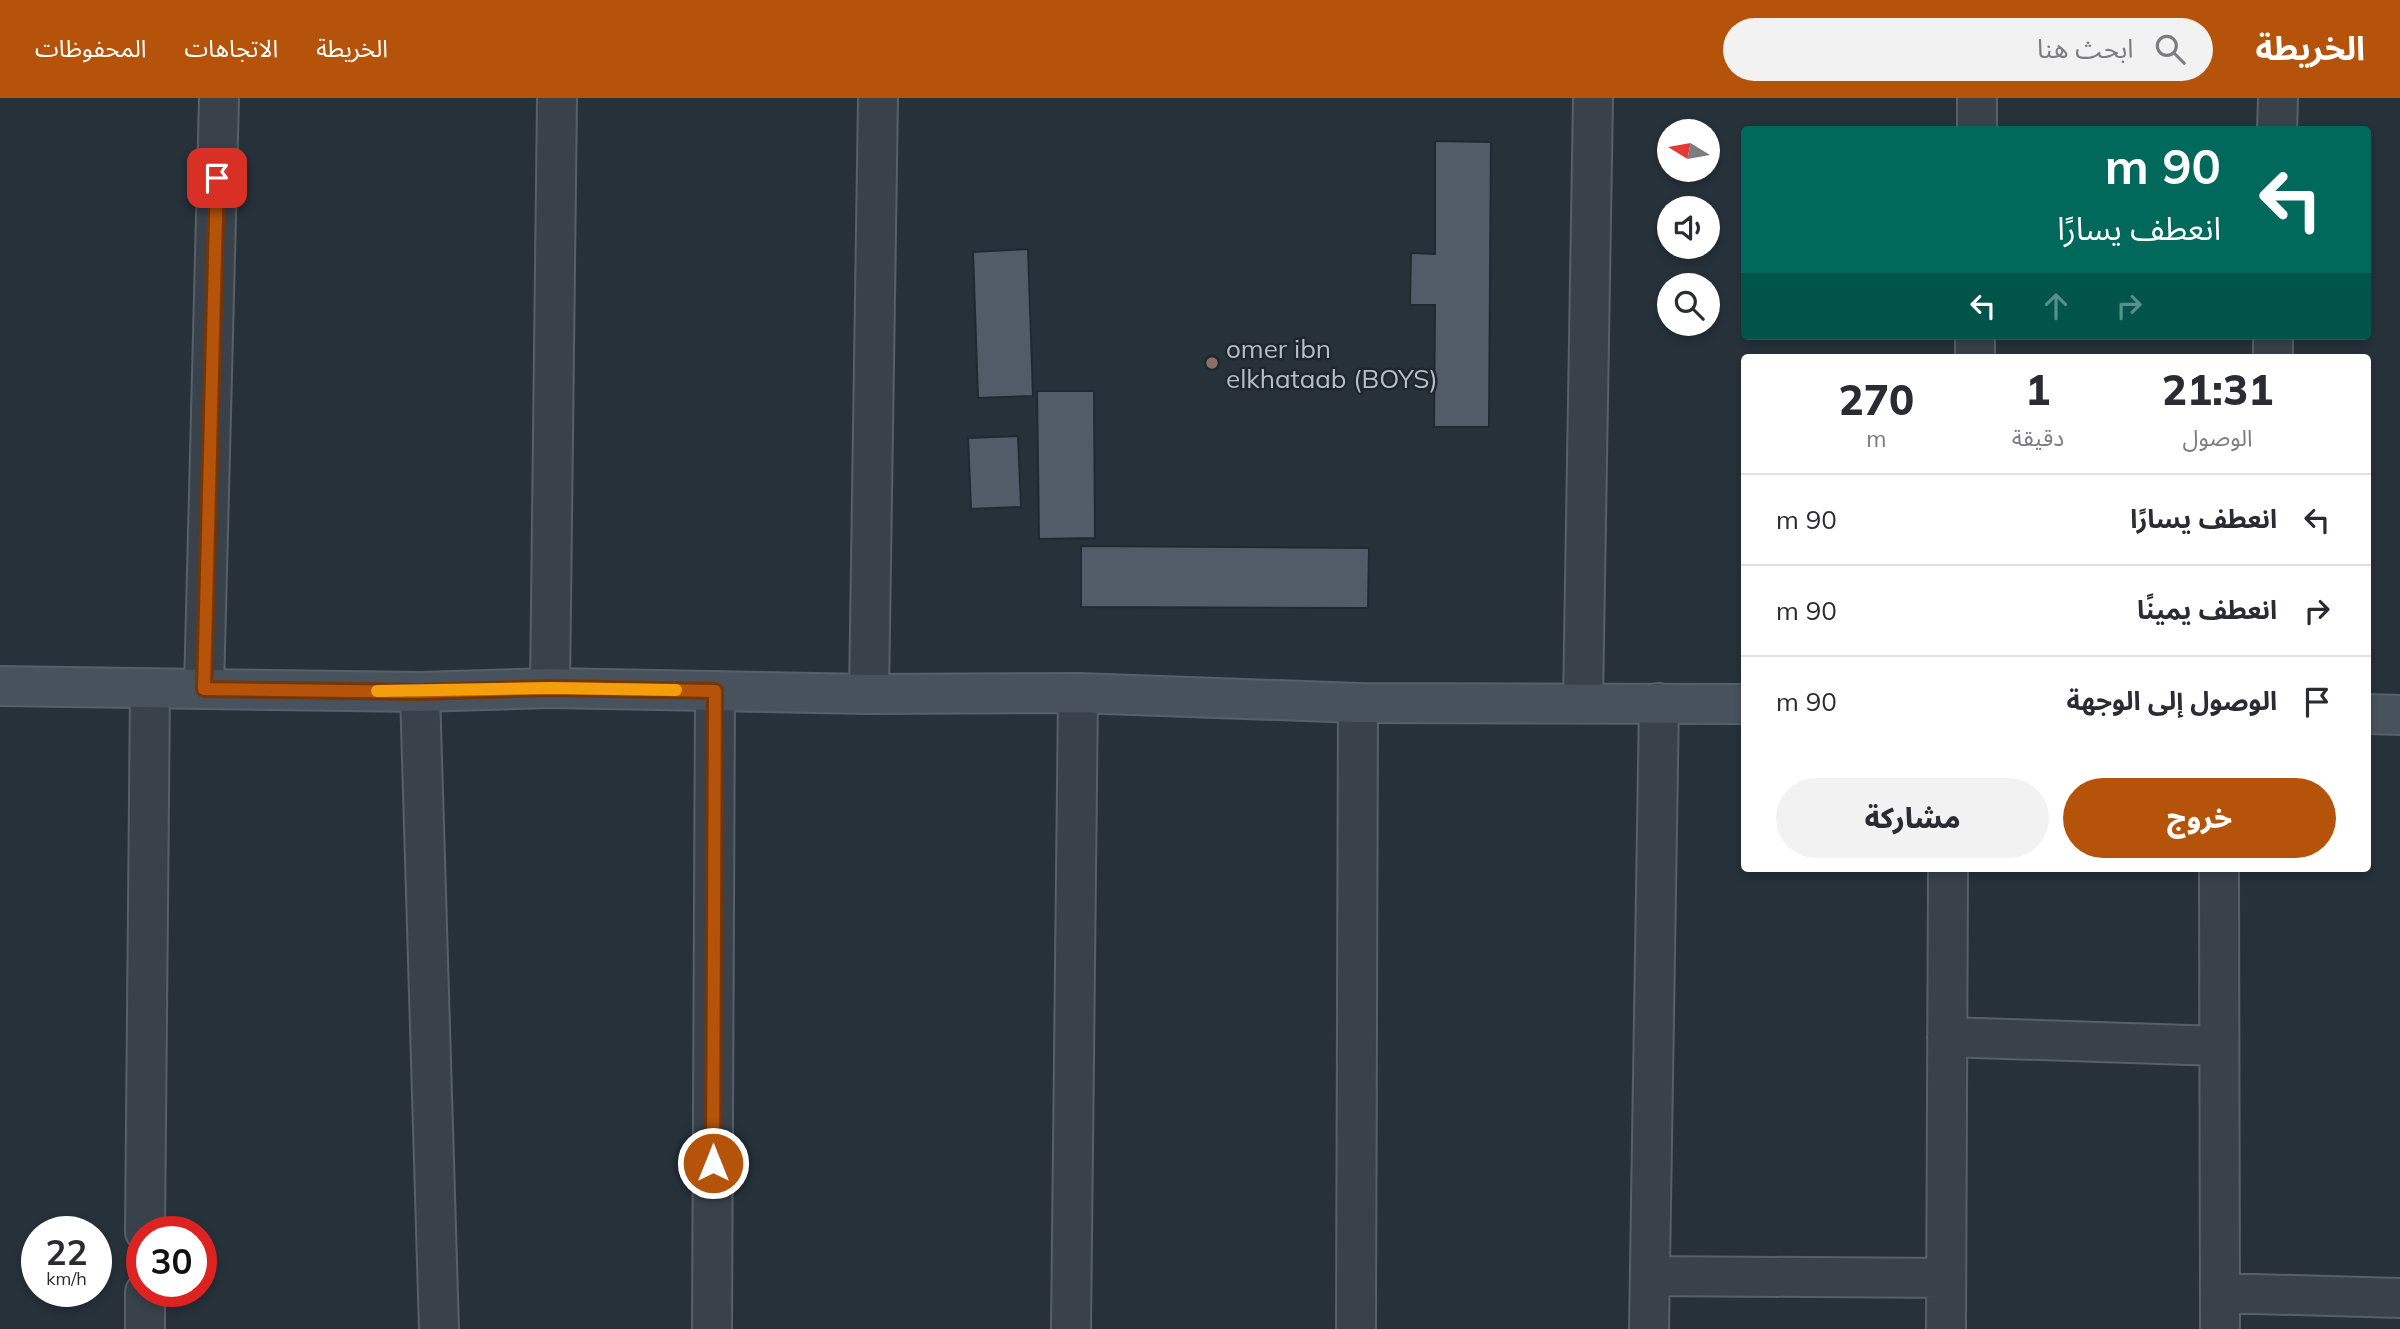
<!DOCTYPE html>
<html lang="ar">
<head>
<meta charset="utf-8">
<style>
  body { margin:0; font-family:Mulish,"Noto Sans Arabic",sans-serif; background:#f2f2f3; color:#2b2b33; direction:rtl; height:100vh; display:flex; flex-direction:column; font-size:26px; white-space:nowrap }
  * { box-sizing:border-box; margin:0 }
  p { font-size:23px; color:#7c7c81 }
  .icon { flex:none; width:38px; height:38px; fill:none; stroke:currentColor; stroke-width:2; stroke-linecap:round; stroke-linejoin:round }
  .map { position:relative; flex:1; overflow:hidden; direction:ltr }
  .details { position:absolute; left:1741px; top:256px; width:630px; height:518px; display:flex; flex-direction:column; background:#fff; border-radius:7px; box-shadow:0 4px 10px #0003; direction:rtl }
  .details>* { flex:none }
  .guide { position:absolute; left:1741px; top:28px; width:630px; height:214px; border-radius:7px; box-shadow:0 4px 10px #0003; direction:rtl; background:#00695c; color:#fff; overflow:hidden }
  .needle { width:46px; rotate:281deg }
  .tools { position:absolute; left:1657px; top:21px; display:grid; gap:14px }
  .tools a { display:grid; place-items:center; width:63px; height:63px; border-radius:50%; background:#fff; box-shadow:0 4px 10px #0003; font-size:35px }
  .speed { position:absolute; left:21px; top:1118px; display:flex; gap:14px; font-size:35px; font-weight:700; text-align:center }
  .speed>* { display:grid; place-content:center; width:91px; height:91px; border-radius:50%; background:#fff; box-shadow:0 4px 10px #0003; line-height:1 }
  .speed small { font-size:18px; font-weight:400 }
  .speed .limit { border:10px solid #d22; background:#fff; color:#111 }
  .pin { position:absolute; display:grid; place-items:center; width:60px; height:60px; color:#fff; margin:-30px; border-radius:14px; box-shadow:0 4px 10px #0006 }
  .me { position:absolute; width:77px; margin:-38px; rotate:0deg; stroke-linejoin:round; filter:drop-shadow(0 0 5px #0008) }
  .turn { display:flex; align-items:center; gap:24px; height:147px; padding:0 35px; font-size:32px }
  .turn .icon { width:91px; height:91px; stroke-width:2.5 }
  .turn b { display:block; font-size:49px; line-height:60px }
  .lanes { display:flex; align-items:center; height:66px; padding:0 35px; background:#0003; justify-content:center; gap:35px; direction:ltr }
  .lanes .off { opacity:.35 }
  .eta { display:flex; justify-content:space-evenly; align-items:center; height:119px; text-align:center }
  .eta b { font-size:42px; font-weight:800; line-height:49px }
  .action { display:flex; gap:14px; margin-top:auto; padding:14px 35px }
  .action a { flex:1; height:80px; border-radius:42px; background:#b45309; color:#fff; font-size:28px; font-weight:800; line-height:80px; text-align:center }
  .action a+a { background:#f2f2f3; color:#2b2b33 }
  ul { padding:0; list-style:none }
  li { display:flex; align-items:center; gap:21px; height:91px; padding:0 35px; border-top:2px solid #e1e1e2 }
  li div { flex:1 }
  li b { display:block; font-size:26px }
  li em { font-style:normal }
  header { display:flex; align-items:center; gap:42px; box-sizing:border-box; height:98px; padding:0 35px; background:#b45309; color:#fff }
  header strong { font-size:33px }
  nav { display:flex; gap:38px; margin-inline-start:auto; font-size:24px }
  .search { width:490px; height:63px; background:#f2f2f3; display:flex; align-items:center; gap:18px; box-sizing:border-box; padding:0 24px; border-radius:38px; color:#7c7c81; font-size:26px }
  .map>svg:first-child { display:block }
</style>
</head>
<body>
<header>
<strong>الخريطة</strong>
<div class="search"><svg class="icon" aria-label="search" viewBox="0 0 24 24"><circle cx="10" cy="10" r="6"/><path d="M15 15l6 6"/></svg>ابحث هنا</div>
<nav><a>الخريطة</a><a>الاتجاهات</a><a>المحفوظات</a></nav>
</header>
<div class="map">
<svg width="2400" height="1231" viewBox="0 0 2400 1231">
  <rect width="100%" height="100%" fill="#26313a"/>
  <path fill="#515c68" stroke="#202932" stroke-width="2" d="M 1435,43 L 1491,44 L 1489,329 L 1434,329 L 1435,207 L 1410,207 L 1411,155 L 1435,156 Z
    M 1028,151 L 1033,298 L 978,300 L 973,154 Z
    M 1037,293 L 1094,293 L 1095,440 L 1039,441 Z
    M 1018,338 L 1021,409 L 971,411 L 968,340 Z
    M 1081,448 L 1369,450 L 1368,510 L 1081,509 Z"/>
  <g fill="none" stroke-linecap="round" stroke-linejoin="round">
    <g stroke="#576069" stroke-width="42">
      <path id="minor" d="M 1977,32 L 1977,0
        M 2277,32 L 2278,0
        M 1975,259 L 1975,238
        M 2273,259 L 2273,238
        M 550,590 L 557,0
        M 204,591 L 219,0
        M 420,594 L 439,1231
        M 869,596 L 878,0
        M 1583,604 L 1593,0
        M 2219,770 L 2220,1231
        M 1947,939 L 2219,948
        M 145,1134 L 150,591
        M 1650,1178 L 1946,1180
        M 2220,1195 L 2400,1200
        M 145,1231 L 145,1194
        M 712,1231 L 715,593
        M 1071,1231 L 1078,595
        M 1356,1231 L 1358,605
        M 1649,1231 L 1659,605
        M 1946,1231 L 1948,770"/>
    </g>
    <g stroke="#576069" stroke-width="42">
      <path id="secondary" d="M 0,588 L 420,594 L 550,590 L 869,596 L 1078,595 L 1358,605 L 1745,606
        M 2368,616 L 2400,617"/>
    </g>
    <use href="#minor" stroke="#39424b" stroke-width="38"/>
    <use href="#secondary" stroke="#48525d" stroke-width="38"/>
  </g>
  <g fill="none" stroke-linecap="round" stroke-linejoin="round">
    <g stroke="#753606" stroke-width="18">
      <path id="route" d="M 217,80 L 204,591 L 420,594 L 550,590 L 715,593 L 713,1065"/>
    </g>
    <use href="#route" stroke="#b45309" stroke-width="12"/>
    <path stroke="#f59e0b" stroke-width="12" d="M 377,593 L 550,590 L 676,592"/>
  </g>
  <circle fill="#8d6e63" stroke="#1e2730" stroke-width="2.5" cx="1212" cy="265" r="7"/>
  <g text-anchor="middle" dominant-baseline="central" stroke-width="5" stroke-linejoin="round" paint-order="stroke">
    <g font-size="26" fill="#b5bdc6" stroke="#1e2730" text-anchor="start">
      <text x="1226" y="250">omer ibn<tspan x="1226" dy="30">elkhataab (BOYS)</tspan></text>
    </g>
  </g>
</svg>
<div class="tools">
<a><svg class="needle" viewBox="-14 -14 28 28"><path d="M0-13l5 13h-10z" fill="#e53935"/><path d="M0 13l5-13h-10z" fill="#7c7c81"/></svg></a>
<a><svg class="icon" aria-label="sound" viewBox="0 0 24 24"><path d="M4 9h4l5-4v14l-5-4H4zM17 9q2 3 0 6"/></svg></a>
<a><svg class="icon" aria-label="search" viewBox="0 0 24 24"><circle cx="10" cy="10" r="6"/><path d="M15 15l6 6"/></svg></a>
</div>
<div class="speed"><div>22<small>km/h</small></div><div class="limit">30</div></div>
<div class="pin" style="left:217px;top:80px;background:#d93025"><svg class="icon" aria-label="arrive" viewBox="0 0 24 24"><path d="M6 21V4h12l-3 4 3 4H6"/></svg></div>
<svg class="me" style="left:713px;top:1065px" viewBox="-20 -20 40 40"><circle r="17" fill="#b45309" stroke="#fff" stroke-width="3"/><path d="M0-11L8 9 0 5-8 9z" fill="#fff"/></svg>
<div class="guide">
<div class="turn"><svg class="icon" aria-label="left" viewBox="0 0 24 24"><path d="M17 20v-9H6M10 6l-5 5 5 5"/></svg><div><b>90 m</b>انعطف يسارًا</div></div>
<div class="lanes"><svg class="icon" aria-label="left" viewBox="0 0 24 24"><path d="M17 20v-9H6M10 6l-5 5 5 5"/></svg><svg class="icon off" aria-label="ahead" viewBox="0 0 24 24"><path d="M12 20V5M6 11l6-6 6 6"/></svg><svg class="icon off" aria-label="right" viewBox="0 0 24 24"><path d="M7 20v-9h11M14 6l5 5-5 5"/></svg></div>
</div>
<section class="details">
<div class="eta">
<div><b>21:31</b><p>الوصول</p></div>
<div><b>1</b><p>دقيقة</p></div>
<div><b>270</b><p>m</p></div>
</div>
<ul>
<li><svg class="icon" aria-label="left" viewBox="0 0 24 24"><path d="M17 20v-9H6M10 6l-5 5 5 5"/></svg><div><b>انعطف يسارًا</b></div><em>90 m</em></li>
<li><svg class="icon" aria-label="right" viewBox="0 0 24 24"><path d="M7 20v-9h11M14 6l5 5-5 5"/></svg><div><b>انعطف يمينًا</b></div><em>90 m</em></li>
<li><svg class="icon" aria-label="arrive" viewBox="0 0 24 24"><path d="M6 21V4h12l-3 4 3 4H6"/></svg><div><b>الوصول إلى الوجهة</b></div><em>90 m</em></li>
</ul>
<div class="action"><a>خروج</a><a>مشاركة</a></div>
</section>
</div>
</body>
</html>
